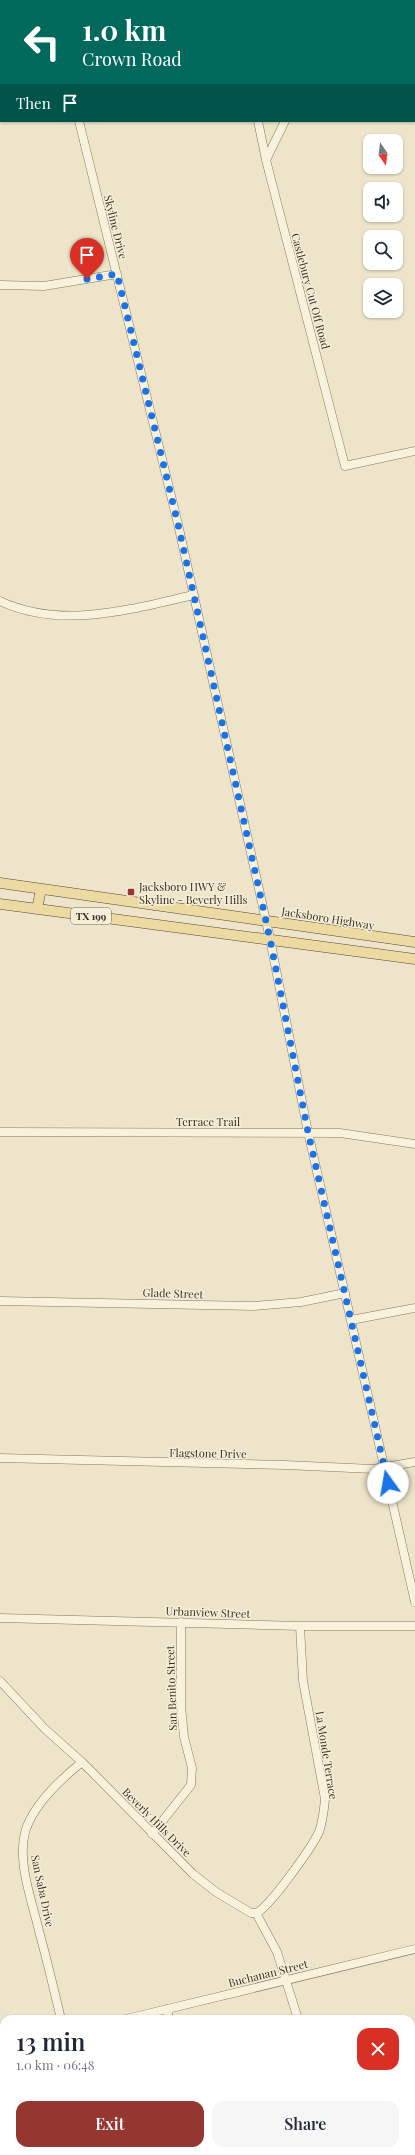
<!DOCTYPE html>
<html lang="en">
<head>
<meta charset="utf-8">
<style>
  body { margin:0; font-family:"Playfair Display",serif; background:#f6f6f7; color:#1f2937; height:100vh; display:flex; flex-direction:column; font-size:15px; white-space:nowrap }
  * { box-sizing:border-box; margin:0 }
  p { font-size:13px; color:#747a83 }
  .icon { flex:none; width:22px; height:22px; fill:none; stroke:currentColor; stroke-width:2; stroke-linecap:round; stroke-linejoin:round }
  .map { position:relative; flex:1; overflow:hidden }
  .panel { position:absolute; left:0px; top:2015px; width:415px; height:140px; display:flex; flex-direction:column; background:#fff; border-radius:12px 12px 0 0; box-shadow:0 1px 3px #0004 }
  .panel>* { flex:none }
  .guide { position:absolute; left:0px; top:0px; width:415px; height:122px; box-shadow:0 1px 3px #0004; background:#00695c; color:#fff; overflow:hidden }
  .needle { width:26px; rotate:166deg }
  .tools { position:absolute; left:363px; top:134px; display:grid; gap:8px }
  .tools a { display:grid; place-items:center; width:40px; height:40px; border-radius:8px; background:#fff; box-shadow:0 1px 3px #0004; font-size:20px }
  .pin { position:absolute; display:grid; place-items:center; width:34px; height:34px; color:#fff; margin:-41px -17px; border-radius:50% 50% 50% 0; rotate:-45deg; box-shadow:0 0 4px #0007 }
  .pin .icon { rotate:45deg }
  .me { position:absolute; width:44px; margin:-22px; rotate:347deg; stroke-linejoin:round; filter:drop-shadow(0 0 3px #0008) }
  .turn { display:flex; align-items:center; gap:14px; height:84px; padding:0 16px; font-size:18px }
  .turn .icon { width:52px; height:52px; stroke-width:2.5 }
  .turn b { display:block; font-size:28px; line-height:34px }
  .then { display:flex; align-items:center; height:38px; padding:0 16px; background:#0003; gap:8px; font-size:15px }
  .round { display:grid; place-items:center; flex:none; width:42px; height:42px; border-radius:12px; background:#f6f6f7 }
  .summary { display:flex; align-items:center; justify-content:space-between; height:68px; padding:0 16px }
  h1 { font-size:24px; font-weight:600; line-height:30px }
  .button { display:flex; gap:8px; margin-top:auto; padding:8px 16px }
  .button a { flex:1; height:46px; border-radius:12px; background:#953631; color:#fff; font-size:16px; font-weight:600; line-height:46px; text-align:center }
  .button a+a { background:#f6f6f7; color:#1f2937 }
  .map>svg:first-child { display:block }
</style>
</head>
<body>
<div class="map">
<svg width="415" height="2155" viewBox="0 0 415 2155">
  <rect width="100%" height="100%" fill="#ede4c9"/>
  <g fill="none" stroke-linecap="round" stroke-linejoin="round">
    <g stroke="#88775e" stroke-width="9">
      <path id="minor" d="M 49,0 L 49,1
        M 246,0 L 247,1
        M 17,1 L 20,0
        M 235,1 L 237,0
        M 344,1 L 344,0
        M 0,6 L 1,5
        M 414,92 L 415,92
        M 79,121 L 178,524 L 270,939 L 308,1132 L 415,1602
        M 258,121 L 266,160 L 345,466 L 415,451
        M 266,160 L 285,121
        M 0,285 L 44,286 L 117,274
        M 0,601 C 62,630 131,609 194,595
        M 0,1132 L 340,1133 L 415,1144
        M 0,1301 L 253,1306 L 301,1302 L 345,1293
        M 351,1320 L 415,1308
        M 0,1458 L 285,1465 L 373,1469 L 415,1462
        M 0,1618 L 300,1626 L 415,1626
        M 0,1681 L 45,1729 L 82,1762 L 193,1874 L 216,1892 L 251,1913 L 256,1913
        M 152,1834 L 191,1785 L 192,1768 L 184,1737 L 181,1706 L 181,1622
        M 256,1913 C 269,1908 312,1847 319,1832 C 323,1821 324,1810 325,1799 L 303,1681 L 300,1626
        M 256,1913 L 277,1952 L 298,2019
        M 167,2009 L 169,2019
        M 61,2019 C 54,1990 47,1960 39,1931 C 32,1900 16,1861 26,1829 C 35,1803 61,1779 82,1762
        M 126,2019 L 415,1949
        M 411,2075 L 415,2074
        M 200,2151 L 201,2155
        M 331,2151 L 332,2155"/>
    </g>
    <g stroke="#574532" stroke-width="11">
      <path id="major" d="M 0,883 L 415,942
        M 0,904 L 415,959
        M 37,909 L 41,889"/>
    </g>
    <use href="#minor" stroke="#f8f1dc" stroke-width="8"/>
    <use href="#major" stroke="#eddaa3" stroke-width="10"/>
  </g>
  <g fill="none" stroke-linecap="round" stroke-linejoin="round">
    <path stroke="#1a73e8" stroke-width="7" stroke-dasharray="0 12.6" d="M 87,279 L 117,274 L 178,524 L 270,939 L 308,1132 L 388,1483"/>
  </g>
  <rect fill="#953631" stroke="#f5eed8" stroke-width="1.5" x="127" y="888" width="8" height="8" rx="2"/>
  <g text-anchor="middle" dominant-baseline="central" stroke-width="3" stroke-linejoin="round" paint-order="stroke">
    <rect fill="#f5eed8" stroke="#726858" stroke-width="1" x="71" y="908" width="40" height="16" rx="3"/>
    <g font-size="10" font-weight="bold" fill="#3a2e21">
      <text x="91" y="916">TX 199</text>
    </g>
    <g font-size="11" fill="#3a2e21" stroke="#f5eed8">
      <text transform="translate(116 227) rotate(76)">Skyline Drive</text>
      <text transform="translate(311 291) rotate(75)">Castlebury Cut Off Road</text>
      <text transform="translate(328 918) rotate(9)">Jacksboro Highway</text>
      <text x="208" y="1121">Terrace Trail</text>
      <text transform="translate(173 1293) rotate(2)">Glade Street</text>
      <text transform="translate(208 1453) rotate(1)">Flagstone Drive</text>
      <text transform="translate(208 1612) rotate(2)">Urbanview Street</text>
      <text transform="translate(171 1688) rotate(-92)">San Benito Street</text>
      <text transform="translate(327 1755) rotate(81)">La Monde Terrace</text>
      <text transform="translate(157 1822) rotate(45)">Beverly Hills Drive</text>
      <text transform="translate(43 1891) rotate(78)">San Saba Drive</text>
      <text transform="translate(268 1973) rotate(-14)">Buchanan Street</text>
    </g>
    <g font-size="11" fill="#3a2e21" stroke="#f5eed8" text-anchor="start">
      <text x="139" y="886">Jacksboro HWY &amp;<tspan x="139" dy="13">Skyline - Beverly Hills</tspan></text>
    </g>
  </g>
</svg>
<div class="tools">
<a><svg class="needle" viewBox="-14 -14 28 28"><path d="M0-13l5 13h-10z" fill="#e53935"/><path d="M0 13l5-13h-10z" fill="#747a83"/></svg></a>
<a><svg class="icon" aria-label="sound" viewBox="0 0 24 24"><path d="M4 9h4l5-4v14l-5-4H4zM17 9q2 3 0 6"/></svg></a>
<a><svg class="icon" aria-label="search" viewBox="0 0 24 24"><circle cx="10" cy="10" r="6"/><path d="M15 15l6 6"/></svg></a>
<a><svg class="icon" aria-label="layers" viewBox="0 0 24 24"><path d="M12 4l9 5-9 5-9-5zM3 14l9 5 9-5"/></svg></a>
</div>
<div class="pin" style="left:87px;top:279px;background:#d93025"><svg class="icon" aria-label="arrive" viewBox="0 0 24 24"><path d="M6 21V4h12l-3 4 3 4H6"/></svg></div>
<svg class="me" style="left:388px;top:1483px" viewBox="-20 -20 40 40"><circle r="19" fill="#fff"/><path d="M0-13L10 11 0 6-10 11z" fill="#1a73e8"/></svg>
<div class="guide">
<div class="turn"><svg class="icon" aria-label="left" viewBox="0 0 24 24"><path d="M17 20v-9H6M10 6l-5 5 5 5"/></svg><div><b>1.0 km</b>Crown Road</div></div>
<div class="then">Then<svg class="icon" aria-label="arrive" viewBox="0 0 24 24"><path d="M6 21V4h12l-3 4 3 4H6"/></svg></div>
</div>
<section class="panel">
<div class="summary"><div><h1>13 min</h1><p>1.0 km · 06:48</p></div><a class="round" style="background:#d93025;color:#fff"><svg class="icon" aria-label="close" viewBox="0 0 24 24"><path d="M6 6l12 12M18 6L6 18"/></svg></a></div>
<div class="button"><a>Exit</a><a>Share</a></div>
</section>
</div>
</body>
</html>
